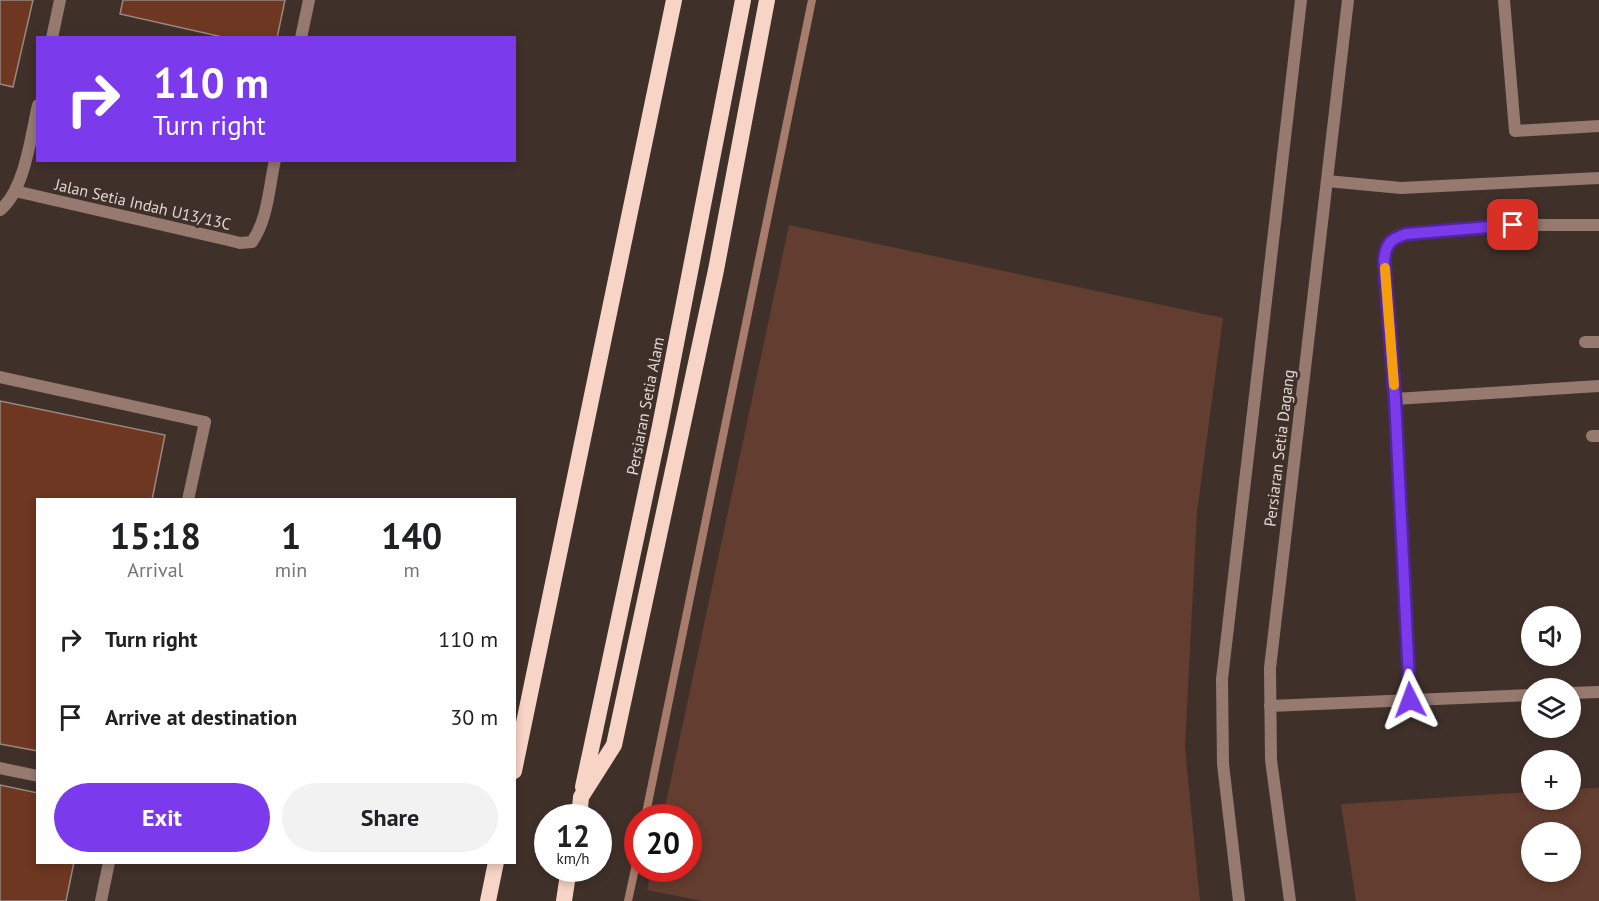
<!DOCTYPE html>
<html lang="en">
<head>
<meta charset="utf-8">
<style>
  body { margin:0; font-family:"PT Sans",sans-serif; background:#f2f2f2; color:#202124; height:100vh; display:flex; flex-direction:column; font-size:22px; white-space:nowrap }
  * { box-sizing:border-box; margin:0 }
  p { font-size:20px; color:#757577 }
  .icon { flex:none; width:33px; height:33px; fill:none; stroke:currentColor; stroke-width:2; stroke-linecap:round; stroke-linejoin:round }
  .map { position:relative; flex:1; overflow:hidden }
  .panel { position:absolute; left:36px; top:498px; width:480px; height:366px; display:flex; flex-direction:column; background:#fff; border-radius:0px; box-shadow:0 3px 9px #0003 }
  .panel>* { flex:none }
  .top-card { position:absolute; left:36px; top:36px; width:480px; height:126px; border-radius:0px; box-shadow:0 3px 9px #0003; background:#7c3aed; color:#fff; overflow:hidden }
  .controls { position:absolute; left:1521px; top:606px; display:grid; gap:12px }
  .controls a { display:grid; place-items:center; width:60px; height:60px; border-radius:50%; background:#fff; box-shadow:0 3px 9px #0003; font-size:30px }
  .speed { position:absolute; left:534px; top:804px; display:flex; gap:12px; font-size:30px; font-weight:700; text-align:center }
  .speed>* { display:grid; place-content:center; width:78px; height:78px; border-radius:50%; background:#fff; box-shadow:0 3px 9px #0003; line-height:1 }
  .speed small { font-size:15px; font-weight:400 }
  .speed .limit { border:9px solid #d22; background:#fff; color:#111 }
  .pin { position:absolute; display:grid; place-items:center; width:51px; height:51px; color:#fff; margin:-26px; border-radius:12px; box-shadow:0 3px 9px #0006 }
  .me { position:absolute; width:66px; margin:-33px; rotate:357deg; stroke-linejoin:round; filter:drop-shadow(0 0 4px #0008) }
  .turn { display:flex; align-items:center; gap:21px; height:126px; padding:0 18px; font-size:27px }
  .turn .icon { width:78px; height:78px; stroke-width:2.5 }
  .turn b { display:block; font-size:42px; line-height:51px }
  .eta { display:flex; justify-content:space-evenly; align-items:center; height:102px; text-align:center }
  .eta b { font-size:36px; font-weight:700; line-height:42px }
  .button { display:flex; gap:12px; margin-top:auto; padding:12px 18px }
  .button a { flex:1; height:69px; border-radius:36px; background:#7c3aed; color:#fff; font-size:24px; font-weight:700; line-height:69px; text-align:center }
  .button a+a { background:#f2f2f2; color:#202124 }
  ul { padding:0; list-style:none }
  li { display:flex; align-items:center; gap:18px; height:78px; padding:0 18px }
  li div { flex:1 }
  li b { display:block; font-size:22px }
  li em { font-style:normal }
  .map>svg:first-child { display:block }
</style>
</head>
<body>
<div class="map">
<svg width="1599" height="901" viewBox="0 0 1599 901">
  <rect width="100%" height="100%" fill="#40302a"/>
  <path fill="#633d2f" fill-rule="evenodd" d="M 789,225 L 1223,318 L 1197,512 L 1185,747 L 1200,901 L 703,901 L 647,890 L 652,869 L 688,868 L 688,818 L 663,817 Z
    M 1599,788 L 1599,901 L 1356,901 L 1341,804 L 1531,792 L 1532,800 L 1570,800 L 1571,789 ZM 1532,832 L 1570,832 L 1570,872 L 1532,872 Z"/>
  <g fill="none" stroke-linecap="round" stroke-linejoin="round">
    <path stroke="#a87c6c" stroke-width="8" d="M 645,818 L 812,0
      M 628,901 L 638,855"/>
  </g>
  <path fill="#6d3721" stroke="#9a877f" stroke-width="1.5" d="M 0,0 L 33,0 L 13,87 L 0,84 Z
    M 123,0 L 285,0 L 277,38 L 227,38 L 120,14 Z
    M 0,401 L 165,435 L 152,500 L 38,500 L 38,751 L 0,744 Z
    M 0,785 L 38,793 L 38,862 L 74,862 L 66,901 L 0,901 Z"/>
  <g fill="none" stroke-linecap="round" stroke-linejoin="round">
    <path stroke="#967a70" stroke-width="12" d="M 1504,0 L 1515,131 L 1599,126
      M 1327,181 L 1401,188 L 1599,178
      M 1585,342 L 1599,342
      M 0,377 L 205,422
      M 1395,399 L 1599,386
      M 1592,436 L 1599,436
      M 1570,693 L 1599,692
      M 1410,700 L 1395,399 L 1384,260 C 1386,244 1390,239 1406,234 L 1513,225 L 1599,225
      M 1270,706 L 1532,695
      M 0,768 L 38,776"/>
    <path stroke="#967a70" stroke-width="12" d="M 52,38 L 60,0
      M 301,38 L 309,0
      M 15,191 L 228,240 L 240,243 L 252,242 C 268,219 269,187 275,160
      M 0,210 C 25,190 31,135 38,105
      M 188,500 L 205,422
      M 101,901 L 109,862"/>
    <path stroke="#967a70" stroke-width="12" d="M 1239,901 L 1223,764 L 1222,679 L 1301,0
      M 1290,901 L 1271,760 L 1270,668 L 1348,0"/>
    <path stroke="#f8d4c7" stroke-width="16" d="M 514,771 L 674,0
      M 583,787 L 660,426 L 743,0
      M 579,818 L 581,797 L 614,745 L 716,270 L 767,0
      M 488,901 L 496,862
      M 564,901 L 569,868"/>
  </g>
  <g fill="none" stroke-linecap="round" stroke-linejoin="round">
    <g stroke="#51269a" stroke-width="15">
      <path id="route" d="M 1410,700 L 1395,399 L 1384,260 C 1386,244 1390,239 1406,234 L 1513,225"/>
    </g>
    <use href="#route" stroke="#7c3aed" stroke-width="10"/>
    <path stroke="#f59e0b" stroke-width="10" d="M 1385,268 L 1394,385"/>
  </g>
  <g text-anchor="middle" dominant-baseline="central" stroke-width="6" stroke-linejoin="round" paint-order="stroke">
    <g font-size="16" fill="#e0d5d1" stroke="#40302a">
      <text transform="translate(143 204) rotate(13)">Jalan Setia Indah U13/13C</text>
      <text transform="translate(645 406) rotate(-79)">Persiaran Setia Alam</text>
      <text transform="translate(1279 448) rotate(-83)">Persiaran Setia Dagang</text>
    </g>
  </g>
</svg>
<div class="controls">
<a><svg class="icon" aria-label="sound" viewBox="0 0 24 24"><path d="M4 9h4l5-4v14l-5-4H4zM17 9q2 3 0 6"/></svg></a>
<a><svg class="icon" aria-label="layers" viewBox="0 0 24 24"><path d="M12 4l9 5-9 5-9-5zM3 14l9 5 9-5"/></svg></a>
<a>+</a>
<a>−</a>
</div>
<div class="speed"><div>12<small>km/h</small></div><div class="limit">20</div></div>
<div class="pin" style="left:1513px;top:225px;background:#d93025"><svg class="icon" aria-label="arrive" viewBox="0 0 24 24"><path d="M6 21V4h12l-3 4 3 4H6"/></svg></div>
<svg class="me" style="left:1410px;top:700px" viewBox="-20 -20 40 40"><path d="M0-17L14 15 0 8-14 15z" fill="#7c3aed" stroke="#fff" stroke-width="4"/></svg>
<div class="top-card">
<div class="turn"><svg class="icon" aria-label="right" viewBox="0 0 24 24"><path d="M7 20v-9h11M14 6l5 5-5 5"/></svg><div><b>110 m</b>Turn right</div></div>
</div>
<section class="panel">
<div class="eta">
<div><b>15:18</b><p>Arrival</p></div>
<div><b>1</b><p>min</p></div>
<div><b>140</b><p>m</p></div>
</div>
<ul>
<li><svg class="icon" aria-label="right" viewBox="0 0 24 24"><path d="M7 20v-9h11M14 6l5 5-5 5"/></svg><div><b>Turn right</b></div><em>110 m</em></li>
<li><svg class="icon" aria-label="arrive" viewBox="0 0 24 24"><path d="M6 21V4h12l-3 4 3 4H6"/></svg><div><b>Arrive at destination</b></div><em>30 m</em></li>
</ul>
<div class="button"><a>Exit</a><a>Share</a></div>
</section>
</div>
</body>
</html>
